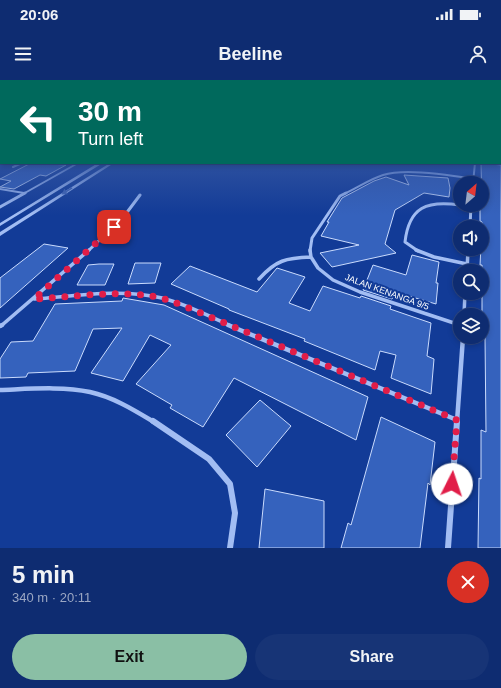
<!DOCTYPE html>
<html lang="en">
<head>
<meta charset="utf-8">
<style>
  body { margin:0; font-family:Arial,sans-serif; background:#173476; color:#f1f3f6; height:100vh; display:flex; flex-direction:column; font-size:15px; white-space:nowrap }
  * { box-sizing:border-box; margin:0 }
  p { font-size:13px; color:#9ba7c3 }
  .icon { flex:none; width:22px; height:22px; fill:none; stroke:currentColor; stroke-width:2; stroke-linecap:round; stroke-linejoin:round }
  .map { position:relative; height:468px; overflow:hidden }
  .sheet { display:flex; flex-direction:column; background:#0e2c71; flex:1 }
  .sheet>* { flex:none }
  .top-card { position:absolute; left:0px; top:0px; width:501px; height:84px; box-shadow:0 2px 6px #0003,0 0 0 1px #2e4884; background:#00695c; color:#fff; overflow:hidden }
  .needle { width:26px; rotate:28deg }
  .fabs { position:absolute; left:453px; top:96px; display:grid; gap:8px }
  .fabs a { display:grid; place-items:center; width:36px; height:36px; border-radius:50%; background:#0e2c71; box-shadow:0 2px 6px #0003,0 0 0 1px #2e4884; font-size:20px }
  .pin { position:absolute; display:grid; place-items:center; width:34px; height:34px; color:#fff; margin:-17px; border-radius:8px; box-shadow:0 2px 6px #0006 }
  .me { position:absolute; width:44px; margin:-22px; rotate:4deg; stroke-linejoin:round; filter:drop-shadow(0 0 3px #0008) }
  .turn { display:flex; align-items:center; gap:14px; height:84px; padding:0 12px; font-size:18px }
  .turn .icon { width:52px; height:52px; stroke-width:2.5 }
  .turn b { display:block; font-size:28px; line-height:34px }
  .round { display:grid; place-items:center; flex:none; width:42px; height:42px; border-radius:21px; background:#173476 }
  .head { display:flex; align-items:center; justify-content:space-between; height:68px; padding:0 12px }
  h1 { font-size:24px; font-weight:800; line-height:30px }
  .action { display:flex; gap:8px; margin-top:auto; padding:8px 12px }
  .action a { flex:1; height:46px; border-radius:24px; background:#8abfa5; color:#111; font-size:16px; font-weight:800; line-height:46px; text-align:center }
  .action a+a { background:#173476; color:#f1f3f6 }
  .status { display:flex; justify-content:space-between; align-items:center; height:28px; padding:0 20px; background:#0e2c71; direction:ltr }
  .status svg { height:11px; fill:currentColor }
  header { display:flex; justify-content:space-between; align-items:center; height:52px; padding:0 12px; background:#0e2c71; font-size:18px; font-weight:800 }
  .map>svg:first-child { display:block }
</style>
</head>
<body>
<div class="status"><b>20:06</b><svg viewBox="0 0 49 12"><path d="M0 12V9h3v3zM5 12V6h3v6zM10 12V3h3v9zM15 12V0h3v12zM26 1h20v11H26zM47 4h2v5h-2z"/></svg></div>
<header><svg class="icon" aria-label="menu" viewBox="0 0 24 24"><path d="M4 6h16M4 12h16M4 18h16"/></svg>Beeline<svg class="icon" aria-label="person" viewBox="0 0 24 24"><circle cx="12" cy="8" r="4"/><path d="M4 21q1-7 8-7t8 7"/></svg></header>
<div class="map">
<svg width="501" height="468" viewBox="0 0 501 468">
  <rect width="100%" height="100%" fill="#123b97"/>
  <path fill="#3562bd" stroke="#cadbfd" d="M 31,83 L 66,85 L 46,96 L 40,95 L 14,109 L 0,107 L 11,101 L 0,99 Z
    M 481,83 L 501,85 L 501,468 L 478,468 L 479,398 L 481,399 L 481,350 L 486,352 L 485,257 L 482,256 L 482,185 L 480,185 L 482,147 L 482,142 L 480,141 L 480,126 L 482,126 Z
    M 404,95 L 448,98 L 450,108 L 449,117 L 424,113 L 395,130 L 385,164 L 396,173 L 332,187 L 320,173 L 359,165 L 321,156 L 329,142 L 327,142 L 342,118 L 374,101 L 386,97 L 409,105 Z
    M 44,164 L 68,168 L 0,228 L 0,198 Z
    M 412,175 L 439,182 L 436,203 L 438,203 L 436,224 L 395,212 L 392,219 L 363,210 L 373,185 L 406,195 Z
    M 135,183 L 161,183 L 155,203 L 128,204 Z
    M 99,184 L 114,184 L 105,205 L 77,205 L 88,185 Z
    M 190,186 L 257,212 L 277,188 L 305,197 L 289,223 L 310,231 L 323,206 L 360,218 L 361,216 L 391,226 L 390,229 L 431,243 L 427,276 L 434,279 L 431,314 L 391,298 L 396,275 L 380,271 L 375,290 L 304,261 L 305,259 L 229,230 L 229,229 L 171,204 Z
    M 123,218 L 164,225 L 368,317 L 356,360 L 234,298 L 203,347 L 170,328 L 172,325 L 136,304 L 171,265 L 150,255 L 123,301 L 91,293 L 122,248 L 93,249 L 75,291 L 28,293 L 26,297 L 0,298 L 0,279 L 11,262 L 33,261 L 55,224 L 122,221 Z
    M 260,320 L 291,346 L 257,387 L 226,355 Z
    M 381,337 L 435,362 L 430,405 L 428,403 L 420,468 L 341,468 L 348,443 L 351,445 Z
    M 265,409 L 324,421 L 324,468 L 259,468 Z"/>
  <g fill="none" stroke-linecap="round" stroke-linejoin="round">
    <path stroke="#a2bdf3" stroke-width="2" d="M 13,87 L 22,83
      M 473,103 L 475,83
      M 0,109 L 24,113
      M 23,114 L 78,83
      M 344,114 C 357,108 370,99 383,95 C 405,88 450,95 473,99"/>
    <path stroke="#a2bdf3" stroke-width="3" d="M 0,127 L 25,113
      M 470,147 L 471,125
      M 88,171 L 122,139 L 140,115
      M 310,171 L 312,158 L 340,116 L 346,113
      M 418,171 L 405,162 C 409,127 427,120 460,125
      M 468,171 L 468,169"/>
    <path stroke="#a2bdf3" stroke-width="3.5" d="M 310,170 L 311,177 L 318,188 L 333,200 L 360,212 L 460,245
      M 416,170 L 434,177 L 467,184
      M 467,191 L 468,170
      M 259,199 C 276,180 286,178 311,177
      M 34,219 C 76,216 121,208 162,218 C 186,224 209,236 231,246
      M 464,235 L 465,213
      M 1,246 L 89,170"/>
    <path stroke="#a2bdf3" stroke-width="4.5" d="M 228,245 L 457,340
      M 0,246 L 2,245
      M 0,310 C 28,309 63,306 90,312 C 113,317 134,330 154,342
      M 457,342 L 463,257"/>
    <path stroke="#a2bdf3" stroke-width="6" d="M 153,341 L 209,379 L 230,404 L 235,433 L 230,468
      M 448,468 L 457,341"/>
    <path fill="#a2bdf3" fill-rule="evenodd" d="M 98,83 L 103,83 L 0,146 L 0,143 Z
      M 110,83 L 114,83 L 0,156 L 0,152 Z"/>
  </g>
  <defs><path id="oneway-solid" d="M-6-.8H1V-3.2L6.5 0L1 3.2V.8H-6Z"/></defs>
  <use fill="#4468b7" href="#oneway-solid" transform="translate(67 111) rotate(148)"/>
  <linearGradient id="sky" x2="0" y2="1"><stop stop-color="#0a2053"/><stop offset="0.52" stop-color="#3355a1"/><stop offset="1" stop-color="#3355a1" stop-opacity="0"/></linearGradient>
  <rect width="501" height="135" fill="url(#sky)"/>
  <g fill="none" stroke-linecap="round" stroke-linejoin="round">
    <path stroke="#e11d48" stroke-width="7" stroke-dasharray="0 12.6" d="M 114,147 L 34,219 C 73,217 123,209 161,218 C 169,220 176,223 184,226 L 457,340 L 452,404"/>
  </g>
  <g text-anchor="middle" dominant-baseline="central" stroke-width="4" stroke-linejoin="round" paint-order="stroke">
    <g font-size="9" fill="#fff" stroke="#123b97">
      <text transform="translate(387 212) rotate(20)">JALAN KENANGA 9/5</text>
    </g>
  </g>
</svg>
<div class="fabs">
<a><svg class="needle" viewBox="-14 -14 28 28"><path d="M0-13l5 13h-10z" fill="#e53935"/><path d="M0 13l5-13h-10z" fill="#9ba7c3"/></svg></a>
<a><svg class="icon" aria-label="sound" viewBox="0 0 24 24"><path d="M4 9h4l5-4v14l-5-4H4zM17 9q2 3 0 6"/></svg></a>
<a><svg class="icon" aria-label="search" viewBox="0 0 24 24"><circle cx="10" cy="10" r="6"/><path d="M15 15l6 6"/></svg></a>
<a><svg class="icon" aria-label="layers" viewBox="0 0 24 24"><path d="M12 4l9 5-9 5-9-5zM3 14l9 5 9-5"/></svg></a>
</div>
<div class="pin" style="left:114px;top:147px;background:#d93025"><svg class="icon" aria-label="arrive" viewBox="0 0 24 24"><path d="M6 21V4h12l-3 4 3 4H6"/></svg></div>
<svg class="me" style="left:452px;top:404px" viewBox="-20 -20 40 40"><circle r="19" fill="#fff"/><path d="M0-13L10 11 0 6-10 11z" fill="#e11d48"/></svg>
<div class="top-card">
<div class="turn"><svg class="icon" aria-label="left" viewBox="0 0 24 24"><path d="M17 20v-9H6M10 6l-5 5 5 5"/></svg><div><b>30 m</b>Turn left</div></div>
</div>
</div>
<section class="sheet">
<div class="head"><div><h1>5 min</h1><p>340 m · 20:11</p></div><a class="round" style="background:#d93025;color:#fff"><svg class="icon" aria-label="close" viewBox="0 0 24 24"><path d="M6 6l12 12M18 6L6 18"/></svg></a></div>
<div class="action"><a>Exit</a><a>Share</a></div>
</section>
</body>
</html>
